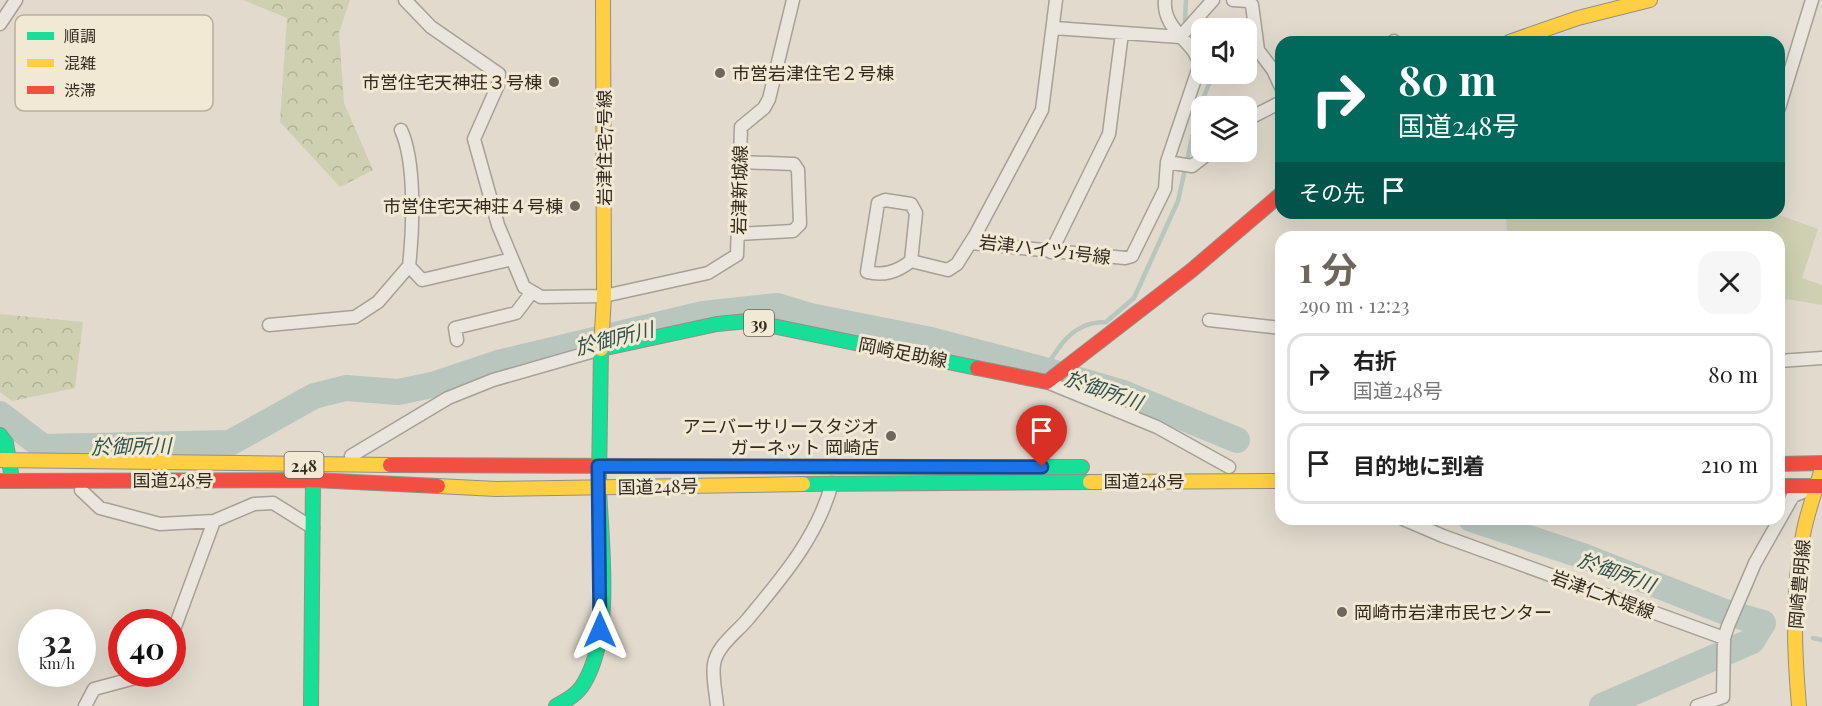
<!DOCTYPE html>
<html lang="ja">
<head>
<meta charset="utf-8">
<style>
  body { margin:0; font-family:"Playfair Display","Noto Sans JP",serif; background:#f6f6f6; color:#222; height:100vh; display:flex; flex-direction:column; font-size:22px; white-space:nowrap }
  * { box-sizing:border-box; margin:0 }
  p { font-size:20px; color:#767676 }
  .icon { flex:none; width:33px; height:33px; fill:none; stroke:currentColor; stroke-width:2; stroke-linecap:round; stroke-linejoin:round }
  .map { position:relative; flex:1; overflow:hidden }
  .panel { position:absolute; left:1275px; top:231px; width:510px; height:294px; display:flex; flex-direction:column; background:#fff; border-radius:18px; box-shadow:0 6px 24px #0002 }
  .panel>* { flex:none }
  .top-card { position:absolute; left:1275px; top:36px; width:510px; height:183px; border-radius:18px; box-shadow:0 6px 24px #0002; background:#00695c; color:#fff; overflow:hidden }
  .controls { position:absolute; left:1191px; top:18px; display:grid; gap:12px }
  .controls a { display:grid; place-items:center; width:66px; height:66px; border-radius:12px; background:#fff; box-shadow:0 6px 24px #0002; font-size:30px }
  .speed { position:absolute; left:18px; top:609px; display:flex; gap:12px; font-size:30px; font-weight:700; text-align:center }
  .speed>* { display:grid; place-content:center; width:78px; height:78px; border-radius:50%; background:#fff; box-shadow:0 6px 24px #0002; line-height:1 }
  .speed small { font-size:15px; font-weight:400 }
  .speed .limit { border:9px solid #d22; background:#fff; color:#111 }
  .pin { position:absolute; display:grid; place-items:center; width:51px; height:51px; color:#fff; margin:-62px -26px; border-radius:50% 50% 50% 0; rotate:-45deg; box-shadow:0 0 6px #0007 }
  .pin .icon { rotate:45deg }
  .me { position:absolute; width:66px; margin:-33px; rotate:0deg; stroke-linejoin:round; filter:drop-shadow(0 0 4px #0008) }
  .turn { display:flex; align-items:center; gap:21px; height:126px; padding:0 24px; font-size:27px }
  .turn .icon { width:78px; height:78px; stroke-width:2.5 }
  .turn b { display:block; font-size:42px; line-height:51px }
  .then { display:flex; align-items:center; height:57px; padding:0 24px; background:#0003; gap:12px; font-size:22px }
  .round { display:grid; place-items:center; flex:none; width:63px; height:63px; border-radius:18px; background:#f6f6f6 }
  .overview { display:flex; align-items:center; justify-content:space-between; height:102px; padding:0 24px }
  h1 { font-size:36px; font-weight:700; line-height:45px; color:#70675c }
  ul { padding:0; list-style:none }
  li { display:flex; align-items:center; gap:18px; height:81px; margin:0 12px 9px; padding:0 12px; border:3px solid #e0e0e0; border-radius:18px }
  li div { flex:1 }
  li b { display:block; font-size:22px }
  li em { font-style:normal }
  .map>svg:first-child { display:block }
</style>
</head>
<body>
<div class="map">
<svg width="1822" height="706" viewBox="0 0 1822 706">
  <defs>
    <pattern id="forest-crowns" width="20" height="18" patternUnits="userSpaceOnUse" patternTransform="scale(1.5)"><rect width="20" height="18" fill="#cfcfb1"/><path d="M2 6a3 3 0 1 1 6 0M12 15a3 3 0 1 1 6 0" fill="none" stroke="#b2b298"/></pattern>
  </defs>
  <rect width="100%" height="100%" fill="#e1dacd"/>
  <path fill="url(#forest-crowns)" d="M 243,0 L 350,0 L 339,32 L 344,103 L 373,170 L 340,187 L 280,122 L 287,18 Z
    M 0,314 L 83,322 L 75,388 L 12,401 L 0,392 Z"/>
  <path fill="#cfcfb1" d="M 1506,213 L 1773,213 L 1818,229 L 1802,278 L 1822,285 L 1822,305 L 1787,299 L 1779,309 L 1779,237 L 1507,237 Z"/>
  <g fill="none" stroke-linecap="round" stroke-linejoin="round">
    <path stroke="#b8c6bd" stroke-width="4.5" d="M 1186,0 L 1185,21 L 1202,46
      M 1045,370 C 1060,343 1074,322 1106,322 L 1134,298 L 1178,201 L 1198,111 L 1213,74
      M 1763,623 L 1772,627
      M 1813,638 L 1822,640"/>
    <path stroke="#b8c6bd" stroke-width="26" d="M 0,414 L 43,447 L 230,443 L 314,396 L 346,388 L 398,392 L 432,385 L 498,363 L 703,314 L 777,306 L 810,316 L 931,340 L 1045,370 L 1123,393 L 1237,440
      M 1471,519 L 1583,556 L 1725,612 L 1763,623 L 1752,641 L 1602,706"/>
    <g stroke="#a6a096" stroke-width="15">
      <path id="street" d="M 405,0 L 431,27 L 499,74 L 498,85 L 474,139 L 498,225 L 524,287 L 541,297 L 604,296 L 708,273 L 737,255 L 741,127 L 764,108 L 769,99 L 793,0
        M 1056,0 L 1042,110 L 971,243 L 1125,258 L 1132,256 L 1165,189 L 1167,162 L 1199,67 C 1200,44 1162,32 1165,0
        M 1233,0 L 1248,1 L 1252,5 L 1258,50 L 1273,70 L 1281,87
        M 0,24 L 16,0
        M 1054,28 L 1180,37
        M 1180,37 L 1213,0
        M 1394,41 L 1394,42
        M 1779,108 L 1812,0
        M 1246,120 L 1281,102
        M 401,130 C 416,162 413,231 409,266
        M 1167,162 L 1192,166 L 1210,152
        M 739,234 L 793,231 L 800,224 L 798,170 L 794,164 L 740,162
        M 1051,252 L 1109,134 L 1122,33
        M 911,261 L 916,213 L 911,204 L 885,200 L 878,203 L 867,272 C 884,276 897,272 911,261 L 948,270 L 957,264 L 974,237
        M 1209,320 L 1281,328
        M 269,325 L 355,317 L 378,302 L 409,266 L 422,280 L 512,259
        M 457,340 L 455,328 L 516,313 L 532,292
        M 1779,361 L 1822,358
        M 1047,382 L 1157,427 L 1229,467
        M 351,456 L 448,398 L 493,380 L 601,349
        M 81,490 L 100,508 L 160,524 L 214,521 L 254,504 L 273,503 L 313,528
        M 1403,519 L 1443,536 L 1724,638
        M 172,635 L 214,521
        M 85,706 L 94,689 L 150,674
        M 717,706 C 716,693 712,677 714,664 C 717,646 736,633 747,620 C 782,578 818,536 832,483
        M 1697,706 L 1723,697 L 1724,638 L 1728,626 L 1755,563 L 1793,496 L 1808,490"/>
    </g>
    <g stroke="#968f86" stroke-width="16">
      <path id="fast" d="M 0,435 L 6,443 L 11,473
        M 928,467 L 1082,467
        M 599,480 L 601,349 L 717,324 L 748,321 L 977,368
        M 803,484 L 1090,482
        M 311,706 L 313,480
        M 556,706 C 567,700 578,694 584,683 C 614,633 601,543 599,487"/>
    </g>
    <g stroke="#968f86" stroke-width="16">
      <path id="slow" d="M 1509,42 L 1578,18 L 1650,0
        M 601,349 L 604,296 L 603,0
        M 0,460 L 390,465
        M 628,466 L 928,467
        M 1090,482 L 1281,481
        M 438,486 L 496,489 L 803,484
        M 1799,706 C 1794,649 1792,592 1803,535 C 1807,512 1816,490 1822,468"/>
    </g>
    <g stroke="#968f86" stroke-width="16">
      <path id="jam" d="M 977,368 L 1047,382 L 1192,270 L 1281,194
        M 1779,464 L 1822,463
        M 390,465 L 628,466
        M 0,481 L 313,480 L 438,486
        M 1779,486 L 1822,486"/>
    </g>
    <use href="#street" stroke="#eae6de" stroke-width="12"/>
    <use href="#fast" stroke="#16e098" stroke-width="14"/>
    <use href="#slow" stroke="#ffcf43" stroke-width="14"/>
    <use href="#jam" stroke="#f24e42" stroke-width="14"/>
  </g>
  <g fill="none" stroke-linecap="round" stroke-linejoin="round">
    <g stroke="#114b97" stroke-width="15">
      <path id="route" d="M 600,630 L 598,466 L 1042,467"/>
    </g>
    <use href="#route" stroke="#1a73e8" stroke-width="10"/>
  </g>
  <g fill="#70675c" stroke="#f1e9d4" stroke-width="2">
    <circle cx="720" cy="73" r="6"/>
    <circle cx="554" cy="82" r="6"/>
    <circle cx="575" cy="206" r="6"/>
    <circle cx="891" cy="436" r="6"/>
    <circle cx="1342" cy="612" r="6"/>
  </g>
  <g text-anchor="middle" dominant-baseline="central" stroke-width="6" stroke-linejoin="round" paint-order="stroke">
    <g fill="#f1e9d4" stroke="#6c6355" stroke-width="1.5">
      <rect x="744" y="310" width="30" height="26" rx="4.5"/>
      <rect x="284.5" y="452" width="39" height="26" rx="4.5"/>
    </g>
    <g font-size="16" font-weight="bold" fill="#33291f">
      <text x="759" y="323">39</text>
      <text x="304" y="465">248</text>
    </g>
    <g font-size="18" fill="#33291f" stroke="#f1e9d4" text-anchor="end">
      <text x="732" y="73" text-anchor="start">市営岩津住宅２号棟</text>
      <text x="542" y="82">市営住宅天神荘３号棟</text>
      <text x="563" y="206">市営住宅天神荘４号棟</text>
      <text x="879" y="426">アニバーサリースタジオ<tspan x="879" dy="21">ガーネット 岡崎店</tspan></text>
      <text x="1354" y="612" text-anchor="start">岡崎市岩津市民センター</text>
    </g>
    <g font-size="18" fill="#33291f" stroke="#f1e9d4">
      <text transform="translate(604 148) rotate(-90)">岩津住宅7号線</text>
      <text transform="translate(739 190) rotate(-89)">岩津新城線</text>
      <text transform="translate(1045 249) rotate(7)">岩津ハイツ1号線</text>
      <text transform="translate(903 352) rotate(11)">岡崎足助線</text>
      <text x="173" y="480">国道248号</text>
      <text x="1144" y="481">国道248号</text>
      <text transform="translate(658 486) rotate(-1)">国道248号</text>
      <text transform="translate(1799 584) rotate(-85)">岡崎豊明線</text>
      <text transform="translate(1603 594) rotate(20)">岩津仁木堤線</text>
    </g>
    <g font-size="20" font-style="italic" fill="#30524f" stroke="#f1e9d4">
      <text transform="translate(614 337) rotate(-14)">於御所川</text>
      <text transform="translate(1104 389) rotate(19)">於御所川</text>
      <text transform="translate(131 445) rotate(-1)">於御所川</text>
      <text transform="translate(1617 571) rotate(20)">於御所川</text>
    </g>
  </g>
  <rect x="15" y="15" width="198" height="96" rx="9" fill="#f1e9d4" stroke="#b8af9e" stroke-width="1.5"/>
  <rect x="27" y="32" width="27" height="8" fill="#16e098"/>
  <rect x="27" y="59" width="27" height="8" fill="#ffcf43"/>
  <rect x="27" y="86" width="27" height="8" fill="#f24e42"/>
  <g font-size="16" fill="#33291f">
    <text x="64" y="42">順調</text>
    <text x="64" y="69">混雑</text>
    <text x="64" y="96">渋滞</text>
  </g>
</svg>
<div class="controls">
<a><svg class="icon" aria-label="sound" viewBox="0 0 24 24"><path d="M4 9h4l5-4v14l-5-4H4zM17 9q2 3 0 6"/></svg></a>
<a><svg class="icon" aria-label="layers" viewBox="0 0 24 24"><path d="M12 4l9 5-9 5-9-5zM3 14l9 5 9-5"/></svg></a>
</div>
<div class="speed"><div>32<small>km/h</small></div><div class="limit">40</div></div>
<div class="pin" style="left:1042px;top:467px;background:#d93025"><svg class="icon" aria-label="arrive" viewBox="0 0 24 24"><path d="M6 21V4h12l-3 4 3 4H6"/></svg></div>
<svg class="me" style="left:600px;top:630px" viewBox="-20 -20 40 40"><path d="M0-17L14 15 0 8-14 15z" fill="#1a73e8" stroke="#fff" stroke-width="4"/></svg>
<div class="top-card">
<div class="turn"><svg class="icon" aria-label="right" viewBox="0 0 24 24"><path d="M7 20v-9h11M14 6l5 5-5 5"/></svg><div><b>80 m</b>国道248号</div></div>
<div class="then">その先<svg class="icon" aria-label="arrive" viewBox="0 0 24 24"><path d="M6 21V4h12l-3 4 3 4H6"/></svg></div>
</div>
<section class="panel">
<div class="overview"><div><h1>1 分</h1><p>290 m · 12:23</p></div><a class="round"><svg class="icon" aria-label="close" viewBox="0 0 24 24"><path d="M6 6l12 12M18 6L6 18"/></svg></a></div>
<ul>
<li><svg class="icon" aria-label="right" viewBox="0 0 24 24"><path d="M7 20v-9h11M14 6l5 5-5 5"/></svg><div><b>右折</b><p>国道248号</p></div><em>80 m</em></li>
<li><svg class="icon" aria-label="arrive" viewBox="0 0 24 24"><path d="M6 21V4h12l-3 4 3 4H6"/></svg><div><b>目的地に到着</b></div><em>210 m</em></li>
</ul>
</section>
</div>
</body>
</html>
